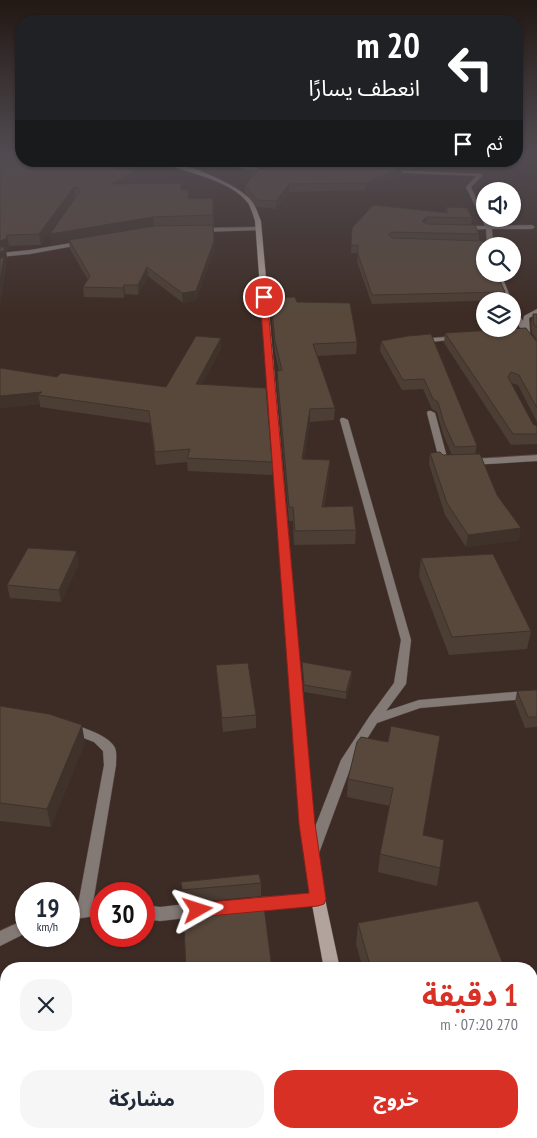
<!DOCTYPE html>
<html lang="ar">
<head>
<meta charset="utf-8">
<style>
  body { margin:0; font-family:"PT Sans Narrow","Noto Sans Arabic",sans-serif; background:#f6f6f7; color:#1f2937; direction:rtl; height:100vh; display:flex; flex-direction:column; font-size:19px; white-space:nowrap }
  * { box-sizing:border-box; margin:0 }
  p { font-size:16px; color:#747a83 }
  .icon { flex:none; width:28px; height:28px; fill:none; stroke:currentColor; stroke-width:2; stroke-linecap:round; stroke-linejoin:round }
  .map { position:relative; flex:1; overflow:hidden; direction:ltr }
  .drawer { position:absolute; left:0px; top:962px; width:538px; height:176px; display:flex; flex-direction:column; background:#fff; border-radius:20px 20px 0 0; box-shadow:0 1px 4px #0004; direction:rtl }
  .drawer>* { flex:none }
  .banner { position:absolute; left:15px; top:15px; width:508px; height:152px; border-radius:20px; box-shadow:0 1px 4px #0004; direction:rtl; background:#202124; color:#fff; overflow:hidden }
  .tools { position:absolute; left:476px; top:182px; display:grid; gap:10px }
  .tools a { display:grid; place-items:center; width:45px; height:45px; border-radius:50%; background:#fff; box-shadow:0 1px 4px #0004; font-size:25px }
  .speed { position:absolute; left:15px; top:882px; display:flex; gap:10px; font-size:25px; font-weight:700; text-align:center }
  .speed>* { display:grid; place-content:center; width:65px; height:65px; border-radius:50%; background:#fff; box-shadow:0 1px 4px #0004; line-height:1 }
  .speed small { font-size:12px; font-weight:400 }
  .speed .limit { border:8px solid #d22; background:#fff; color:#111 }
  .pin { position:absolute; display:grid; place-items:center; width:42px; height:42px; color:#fff; margin:-21px; border:2px solid #fff; border-radius:50%; box-shadow:0 1px 5px #0007 }
  .me { position:absolute; width:55px; margin:-28px; rotate:84deg; stroke-linejoin:round; filter:drop-shadow(0 0 4px #0008) }
  .turn { display:flex; align-items:center; gap:18px; height:105px; padding:0 20px; font-size:22px }
  .turn .icon { width:65px; height:65px; stroke-width:2.5 }
  .turn b { display:block; font-size:35px; line-height:42px }
  .then { display:flex; align-items:center; height:48px; padding:0 20px; background:#0003; gap:10px; font-size:19px }
  .round { display:grid; place-items:center; flex:none; width:52px; height:52px; border-radius:20px; background:#f6f6f7 }
  .headline { display:flex; align-items:center; justify-content:space-between; height:85px; padding:0 20px }
  h1 { font-size:30px; font-weight:700; line-height:38px; color:#d93025 }
  .cta { display:flex; gap:10px; margin-top:auto; padding:10px 20px }
  .cta a { flex:1; height:58px; border-radius:20px; background:#d93025; color:#fff; font-size:20px; font-weight:700; line-height:58px; text-align:center }
  .cta a+a { background:#f6f6f7; color:#1f2937 }
  .map>svg:first-child { display:block }
</style>
</head>
<body>
<div class="map">
<svg width="537" height="1138" viewBox="0 0 537 1138">
  <rect width="100%" height="100%" fill="#3d2c25"/>
  <g fill="none" stroke-linecap="round" stroke-linejoin="round">
    <g stroke="#584841" stroke-width="1">
      <path id="minor" d="M 226,161 L 232,161 L 244,166 L 274,170 L 272,171 L 243,169 Z
        M 388,170 L 482,174 L 482,176 L 471,187 L 485,219 L 490,226 L 532,225 L 535,227 L 532,229 L 492,229 L 493,246 L 487,246 L 486,229 L 464,230 L 461,228 L 464,226 L 485,226 L 466,187 L 476,176 L 386,172 Z
        M 258,227 L 261,229 L 260,230 L 202,232 L 199,230 L 202,228 Z
        M 83,241 L 85,242 L 85,244 L 30,254 L 0,257 L 0,253 L 30,250 Z
        M 495,274 L 501,274 L 512,301 L 506,301 Z
        M 512,305 L 523,321 L 524,316 L 537,309 L 537,314 L 529,318 L 530,334 L 537,342 L 537,349 L 535,348 L 525,336 L 520,337 L 517,335 L 523,333 L 512,314 Z
        M 458,336 L 460,337 L 460,339 L 420,343 L 417,341 L 420,339 Z
        M 428,411 L 431,411 L 435,413 L 448,461 L 450,463 L 449,465 L 444,466 L 440,463 L 427,413 Z
        M 341,418 L 344,418 L 348,420 L 411,640 L 406,684 L 386,711 L 419,700 L 537,690 L 537,698 L 420,708 L 377,723 L 353,761 L 319,853 L 317,857 L 312,859 L 307,857 L 305,853 L 341,760 L 369,717 L 394,683 L 401,640 L 340,420 Z
        M 537,455 L 537,461 L 471,465 L 467,462 L 471,459 Z
        M 72,724 C 84,728 110,736 115,748 C 117,753 116,760 116,765 L 93,903 L 101,903 L 101,915 L 69,920 L 69,906 L 78,905 L 104,765 L 103,751 L 94,742 L 68,732 L 66,729 L 68,726 Z
        M 318,893 L 323,894 L 325,899 L 323,904 L 318,905 L 252,912 L 247,910 L 245,905 L 247,900 L 252,898 Z
        M 195,903 L 200,905 L 202,910 L 200,915 L 195,917 L 160,921 L 144,919 L 144,905 L 160,907 Z
        M 26,919 L 26,933 L 0,946 L 0,931 Z"/>
    </g>
    <g stroke="#584841" stroke-width="1">
      <path id="secondary" d="M 159,161 C 182,161 236,183 251,200 C 256,206 258,214 261,221 L 314,824 L 325,899 L 340,969 L 324,969 L 311,899 L 300,824 L 255,221 C 253,215 251,208 248,203 C 230,179 184,173 159,161 Z
        M 356,1132 L 374,1132 L 375,1138 L 357,1138 Z"/>
    </g>
    <use href="#minor" fill="#837a76" fill-rule="evenodd"/>
    <use href="#secondary" fill="#b2a39d" fill-rule="evenodd"/>
  </g>
  <path fill="#4c3e34" d="M 0,155 L 21,161 L 143,161 L 129,171 L 135,171 L 136,181 L 131,184 L 181,183 L 182,190 L 188,190 L 189,199 L 213,198 L 214,250 L 196,300 L 183,303 L 148,276 L 138,295 L 125,294 L 124,298 L 84,297 L 83,287 L 88,280 L 70,249 L 69,241 L 51,244 L 75,197 L 41,245 L 9,246 L 8,250 L 6,251 L 7,258 L 6,262 L 5,262 L 6,266 L 0,305 Z
    M 266,161 L 430,161 L 412,169 L 402,169 L 402,174 L 365,190 L 289,192 L 276,209 L 257,207 L 245,192 L 245,185 L 266,167 Z
    M 446,207 L 472,218 L 471,225 L 479,234 L 479,241 L 505,292 L 504,300 L 372,304 L 357,262 L 358,253 L 351,253 L 352,228 L 446,213 Z
    M 271,298 L 297,302 L 357,342 L 356,354 L 317,356 L 335,408 L 334,420 L 310,422 L 304,459 L 330,460 L 329,474 L 324,507 L 356,530 L 355,544 L 294,545 L 293,521 L 289,521 L 277,383 L 277,371 L 279,371 L 275,353 L 271,310 Z
    M 533,314 L 537,314 L 537,340 L 532,333 L 531,324 Z
    M 445,333 L 537,340 L 537,422 L 518,385 L 511,383 L 537,434 L 537,444 L 511,445 L 444,343 Z
    M 408,336 L 477,446 L 475,454 L 497,495 L 519,540 L 466,547 L 445,515 L 429,464 L 430,453 L 443,455 L 452,455 L 443,434 L 437,412 L 432,409 L 423,389 L 402,390 L 380,351 L 381,341 Z
    M 221,349 L 202,384 L 272,462 L 272,475 L 188,471 L 187,462 L 156,465 L 150,423 L 40,407 L 40,404 L 0,408 L 0,368 L 57,377 L 166,387 Z
    M 421,558 L 531,631 L 527,649 L 449,655 L 419,576 Z
    M 79,564 L 61,602 L 10,598 L 7,585 Z
    M 302,662 L 352,678 L 346,699 L 304,692 Z
    M 216,665 L 256,715 L 256,728 L 223,732 L 217,678 Z
    M 537,690 L 537,727 L 525,728 L 515,702 L 517,691 Z
    M 0,706 L 85,743 L 51,827 L 0,821 Z
    M 361,737 L 423,835 L 440,868 L 437,886 L 378,872 L 380,854 L 390,806 L 347,797 L 348,779 Z
    M 181,882 L 261,883 L 261,896 L 183,903 Z
    M 358,923 L 505,969 L 363,969 L 356,944 Z
    M 421,1132 L 531,1132 L 537,1138 L 423,1138 Z"/>
  <path fill="#3e322a" d="M 128,161 L 143,161 L 117,178 L 116,169 Z
    M 416,161 L 430,161 L 412,169 L 413,163 Z
    M 402,167 L 402,174 L 365,190 L 366,183 Z
    M 135,171 L 136,181 L 112,194 L 111,184 Z
    M 289,184 L 289,192 L 276,209 L 276,201 Z
    M 74,187 L 75,197 L 41,245 L 39,234 Z
    M 153,217 L 154,227 L 51,244 L 50,234 Z
    M 427,217 L 426,224 L 422,221 Z
    M 7,235 L 9,246 L 8,250 L 6,251 L 7,258 L 6,262 L 5,262 L 6,266 L 0,305 L 0,241 Z
    M 214,241 L 214,250 L 196,300 L 183,303 L 182,293 Z
    M 147,267 L 148,276 L 138,295 L 138,285 Z
    M 124,285 L 125,294 L 124,298 L 123,288 Z
    M 221,338 L 221,349 L 196,396 L 196,384 Z
    M 42,392 L 38,395 L 40,404 L 0,408 L 0,396 Z
    M 310,409 L 310,422 L 302,472 L 302,459 Z
    M 330,460 L 329,474 L 321,520 L 322,507 Z
    M 521,528 L 519,540 L 466,547 L 468,535 Z
    M 77,551 L 79,564 L 61,602 L 59,590 Z
    M 352,671 L 352,678 L 346,699 L 346,692 Z
    M 82,725 L 85,743 L 51,827 L 47,809 Z
    M 115,1132 L 117,1132 L 116,1138 L 114,1138 Z"/>
  <path fill="#58483c" stroke="#3e322a" d="M 0,155 L 21,155 L 21,161 L 128,161 L 116,169 L 135,171 L 111,184 L 181,183 L 181,190 L 188,190 L 188,199 L 213,198 L 213,215 L 153,217 L 50,234 L 80,191 L 79,188 L 74,187 L 39,234 L 7,235 L 6,239 L 0,241 Z
    M 387,161 L 416,161 L 413,163 Z
    M 341,164 L 402,167 L 366,183 L 289,184 L 276,201 L 257,200 L 245,185 L 261,167 Z
    M 373,205 L 448,213 L 446,207 L 467,208 L 472,218 L 427,217 L 422,221 L 427,224 L 475,225 L 479,234 L 391,232 L 388,235 L 393,238 L 483,241 L 485,246 L 485,274 L 497,274 L 505,292 L 372,295 L 358,254 L 358,245 L 351,245 L 352,228 Z
    M 213,225 L 214,241 L 196,291 L 182,293 L 147,267 L 138,285 L 124,285 L 123,288 L 83,287 L 90,276 L 69,240 L 154,226 Z
    M 0,247 L 5,247 L 4,251 L 0,252 Z
    M 4,256 L 0,282 L 0,259 Z
    M 295,297 L 297,302 L 350,303 L 357,342 L 313,344 L 335,408 L 310,409 L 302,459 L 330,460 L 322,507 L 353,506 L 356,530 L 295,531 L 293,507 L 289,507 L 277,371 L 282,370 L 275,342 L 271,298 Z
    M 533,314 L 537,314 L 537,328 L 534,324 Z
    M 526,328 L 535,340 L 537,340 L 537,408 L 519,375 L 511,372 L 508,377 L 533,424 L 537,426 L 537,434 L 513,434 L 445,333 Z
    M 431,334 L 477,446 L 455,447 L 444,423 L 438,402 L 433,399 L 424,379 L 403,380 L 381,341 L 408,336 Z
    M 196,336 L 221,338 L 196,384 L 266,388 L 272,462 L 187,458 L 190,449 L 155,452 L 149,411 L 38,395 L 42,392 L 0,396 L 0,368 L 57,377 L 61,373 L 166,387 Z
    M 440,452 L 443,455 L 480,454 L 497,495 L 521,528 L 468,535 L 447,503 L 430,453 Z
    M 28,548 L 77,551 L 59,590 L 7,585 Z
    M 493,554 L 531,631 L 452,637 L 421,558 Z
    M 302,662 L 352,671 L 346,692 L 304,685 Z
    M 248,663 L 256,715 L 222,718 L 216,665 Z
    M 537,690 L 537,717 L 528,717 L 517,691 Z
    M 0,706 L 49,714 L 82,725 L 47,809 L 0,803 Z
    M 391,726 L 440,736 L 423,835 L 444,840 L 440,868 L 380,854 L 393,788 L 348,779 L 357,742 L 361,737 L 388,742 Z
    M 259,874 L 261,883 L 182,890 L 181,882 Z
    M 263,899 L 272,969 L 186,969 L 183,907 Z
    M 478,901 L 505,969 L 371,969 L 358,923 Z
    M 531,1033 L 537,1047 L 537,1138 L 433,1138 L 431,1132 L 531,1132 Z
    M 67,1132 L 115,1132 L 114,1138 L 66,1138 Z
    M 192,1132 L 262,1132 L 263,1138 L 192,1138 Z"/>
  <linearGradient id="sky" x2="0" y2="1"><stop stop-color="#221814"/><stop offset="0.49" stop-color="#514b51"/><stop offset="1" stop-color="#514b51" stop-opacity="0"/></linearGradient>
  <rect width="537" height="314" fill="url(#sky)"/>
  <path fill="#d93025" stroke="#8d1f18" d="M 264,294 L 267,297 L 315,824 L 326,899 L 324,904 L 318,906 L 198,917 L 192,915 L 190,910 L 192,905 L 198,903 L 309,893 L 299,824 L 260,297 Z"/>
</svg>
<div class="tools">
<a><svg class="icon" aria-label="sound" viewBox="0 0 24 24"><path d="M4 9h4l5-4v14l-5-4H4zM17 9q2 3 0 6"/></svg></a>
<a><svg class="icon" aria-label="search" viewBox="0 0 24 24"><circle cx="10" cy="10" r="6"/><path d="M15 15l6 6"/></svg></a>
<a><svg class="icon" aria-label="layers" viewBox="0 0 24 24"><path d="M12 4l9 5-9 5-9-5zM3 14l9 5 9-5"/></svg></a>
</div>
<div class="speed"><div>19<small>km/h</small></div><div class="limit">30</div></div>
<div class="pin" style="left:264px;top:297px;background:#d93025"><svg class="icon" aria-label="arrive" viewBox="0 0 24 24"><path d="M6 21V4h12l-3 4 3 4H6"/></svg></div>
<svg class="me" style="left:198px;top:910px" viewBox="-20 -20 40 40"><path d="M0-17L14 15 0 8-14 15z" fill="#d93025" stroke="#fff" stroke-width="4"/></svg>
<div class="banner">
<div class="turn"><svg class="icon" aria-label="left" viewBox="0 0 24 24"><path d="M17 20v-9H6M10 6l-5 5 5 5"/></svg><div><b>20 m</b>انعطف يسارًا</div></div>
<div class="then">ثم<svg class="icon" aria-label="arrive" viewBox="0 0 24 24"><path d="M6 21V4h12l-3 4 3 4H6"/></svg></div>
</div>
<section class="drawer">
<div class="headline"><div><h1>1 دقيقة</h1><p>270 m · 07:20</p></div><a class="round"><svg class="icon" aria-label="close" viewBox="0 0 24 24"><path d="M6 6l12 12M18 6L6 18"/></svg></a></div>
<div class="cta"><a>خروج</a><a>مشاركة</a></div>
</section>
</div>
</body>
</html>
